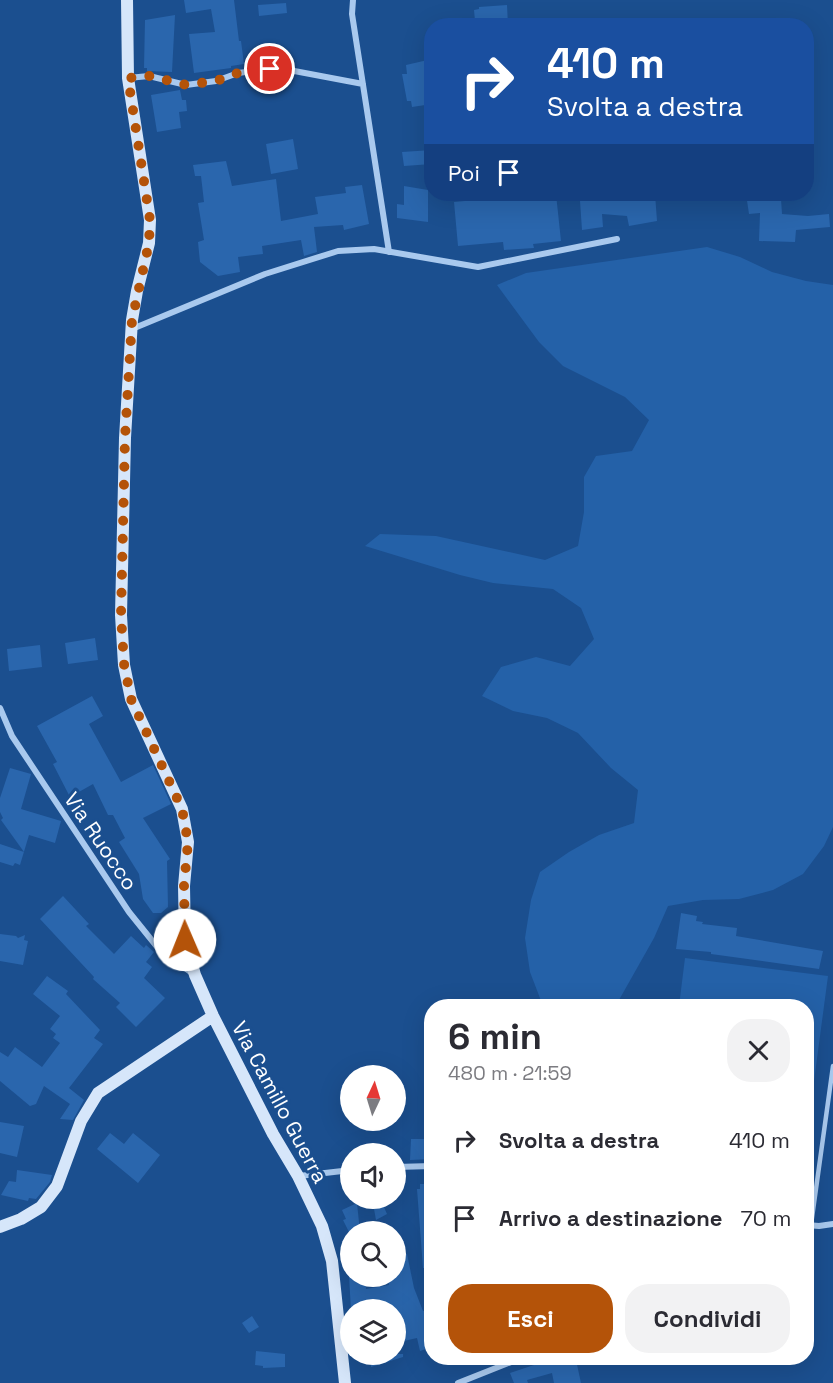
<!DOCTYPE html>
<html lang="it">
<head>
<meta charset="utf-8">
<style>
  body { margin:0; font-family:"Space Grotesk",sans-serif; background:#f2f2f3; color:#2b2b33; height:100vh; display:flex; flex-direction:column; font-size:22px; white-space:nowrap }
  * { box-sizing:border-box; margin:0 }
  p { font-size:20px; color:#7c7c81 }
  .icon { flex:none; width:33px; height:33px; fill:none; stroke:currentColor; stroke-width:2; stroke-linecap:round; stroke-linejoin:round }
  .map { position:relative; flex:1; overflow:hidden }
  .panel { position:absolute; left:424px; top:999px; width:390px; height:366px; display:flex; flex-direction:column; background:#fff; border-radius:24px; box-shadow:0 6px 24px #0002 }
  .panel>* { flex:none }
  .guide { position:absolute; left:424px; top:18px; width:390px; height:183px; border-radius:24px; box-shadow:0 6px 24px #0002; background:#1a4fa0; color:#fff; overflow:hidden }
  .needle { width:39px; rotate:4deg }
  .controls { position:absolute; left:340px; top:1065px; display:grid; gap:12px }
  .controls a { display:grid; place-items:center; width:66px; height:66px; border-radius:50%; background:#fff; box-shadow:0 6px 24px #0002; font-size:30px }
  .pin { position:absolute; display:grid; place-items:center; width:51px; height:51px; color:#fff; margin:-26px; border:3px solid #fff; border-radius:50%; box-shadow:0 2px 6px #0007 }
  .me { position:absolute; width:66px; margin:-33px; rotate:359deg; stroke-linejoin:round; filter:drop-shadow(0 0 4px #0008) }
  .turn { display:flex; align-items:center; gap:21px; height:126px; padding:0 24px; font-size:27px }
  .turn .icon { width:78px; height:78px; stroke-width:2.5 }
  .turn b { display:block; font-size:42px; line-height:51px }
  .then { display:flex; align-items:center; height:57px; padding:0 24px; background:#0003; gap:12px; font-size:22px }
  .round { display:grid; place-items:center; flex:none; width:63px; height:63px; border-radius:24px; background:#f2f2f3 }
  .overview { display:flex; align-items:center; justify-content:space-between; height:102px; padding:0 24px }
  h1 { font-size:36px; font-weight:700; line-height:45px }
  .primary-button { display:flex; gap:12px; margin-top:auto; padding:12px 24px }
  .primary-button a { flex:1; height:69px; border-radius:24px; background:#b45309; color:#fff; font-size:24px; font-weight:700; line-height:69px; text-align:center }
  .primary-button a+a { background:#f2f2f3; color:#2b2b33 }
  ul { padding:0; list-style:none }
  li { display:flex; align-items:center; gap:18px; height:78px; padding:0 24px }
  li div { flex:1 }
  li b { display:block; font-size:22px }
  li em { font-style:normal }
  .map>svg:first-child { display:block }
</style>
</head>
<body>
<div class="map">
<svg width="833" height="1383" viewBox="0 0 833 1383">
  <rect width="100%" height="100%" fill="#1b4f8f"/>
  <path fill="#2461a8" d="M 707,247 L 740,257 L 772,272 L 806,281 L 833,285 L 833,827 L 824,846 L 803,874 L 773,890 L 739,899 L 703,900 L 668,906 L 654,938 L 619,1000 L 617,1006 L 543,1006 L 530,972 L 525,938 L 531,900 L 540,872 L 569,852 L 599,835 L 634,823 L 638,790 L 611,768 L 578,733 L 547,718 L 513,711 L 482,696 L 501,667 L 536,657 L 570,666 L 594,639 L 581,608 L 553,589 L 493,583 L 460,575 L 365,546 L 380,534 L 436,536 L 545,560 L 578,546 L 584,512 L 584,477 L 596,456 L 632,451 L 649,420 L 625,397 L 563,366 L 539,342 L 497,285 L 526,273 Z
    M 685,958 L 828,976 L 807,1134 L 807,1006 L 679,1006 Z"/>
  <path fill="#2a66ad" d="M 184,0 L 234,0 L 239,41 L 241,41 L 244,64 L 231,66 L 231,68 L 194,73 L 189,34 L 215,32 L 211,9 L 186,13 Z
    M 286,3 L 287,13 L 259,16 L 258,5 Z
    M 507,5 L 508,26 L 478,26 L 477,21 L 475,21 L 474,10 L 479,9 L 479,7 Z
    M 175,15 L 172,72 L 147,71 L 147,68 L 144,68 L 145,20 Z
    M 432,59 L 432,104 L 412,107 L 411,101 L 407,101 L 402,74 L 407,74 L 406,65 Z
    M 180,90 L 182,100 L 186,100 L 187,111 L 179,112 L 181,128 L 157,132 L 151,95 Z
    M 293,139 L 298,169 L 271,174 L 266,144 Z
    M 432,150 L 432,164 L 404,166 L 402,152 Z
    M 226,161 L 232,186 L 276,179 L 281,221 L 318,214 L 315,197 L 346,193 L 345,187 L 362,185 L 369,224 L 344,230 L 343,225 L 314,227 L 317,252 L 304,256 L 301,240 L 262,246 L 263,254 L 238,257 L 240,272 L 218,276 L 200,262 L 198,242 L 204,240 L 198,203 L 204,202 L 201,176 L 195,176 L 193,165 Z
    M 404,186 L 428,190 L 428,222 L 397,218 L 397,204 L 404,205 Z
    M 496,194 L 556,194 L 561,241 L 533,244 L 534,248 L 504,250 L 503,242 L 458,246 L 454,202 L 497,198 Z
    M 608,194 L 655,194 L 657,221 L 629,226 L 627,216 L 602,214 L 603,227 L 582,230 L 580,201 L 608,200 Z
    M 746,194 L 759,194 L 760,200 L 781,199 L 782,214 L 808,216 L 829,214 L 830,227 L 796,230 L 795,242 L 759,241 L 760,213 L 749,214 Z
    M 95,638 L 98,660 L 68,664 L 65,643 Z
    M 40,645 L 42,667 L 9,671 L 7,649 Z
    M 92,696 L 103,716 L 89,724 L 121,782 L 153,765 L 171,804 L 143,818 L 170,859 L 167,861 L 168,907 L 161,913 L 153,913 L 143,899 L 139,874 L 119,842 L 125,838 L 113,815 L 108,815 L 93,784 L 70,797 L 53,764 L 57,762 L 37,726 Z
    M 10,768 L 31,774 L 21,809 L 61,821 L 55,843 L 29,835 L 20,865 L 15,863 L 13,866 L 0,862 L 0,844 L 24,852 L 1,820 L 3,818 L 0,812 L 0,798 Z
    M 63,896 L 89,924 L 86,926 L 114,954 L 131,936 L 144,948 L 146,945 L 154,952 L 146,962 L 152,967 L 144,978 L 165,998 L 136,1027 L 116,1007 L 120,1003 L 93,979 L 94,977 L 40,919 Z
    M 681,913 L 697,916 L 696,921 L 703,922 L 702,924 L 737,928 L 736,936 L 823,951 L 819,969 L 711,954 L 711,952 L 676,949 Z
    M 0,934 L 16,936 L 18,938 L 25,935 L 24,940 L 28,941 L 23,965 L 0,961 Z
    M 47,976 L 68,991 L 66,994 L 100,1030 L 94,1038 L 103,1044 L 69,1088 L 84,1100 L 73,1120 L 60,1119 L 70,1104 L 44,1086 L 36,1104 L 30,1106 L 0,1081 L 0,1052 L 8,1057 L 15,1047 L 42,1067 L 60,1043 L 53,1038 L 56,1034 L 50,1029 L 60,1016 L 33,994 Z
    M 0,1122 L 24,1126 L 17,1157 L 0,1153 Z
    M 110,1133 L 124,1144 L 133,1133 L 160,1155 L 138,1183 L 97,1149 Z
    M 411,1139 L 432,1139 L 432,1159 L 410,1160 Z
    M 17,1170 L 52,1175 L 50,1182 L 36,1199 L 29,1198 L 28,1201 L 1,1195 L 9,1181 L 16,1182 Z
    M 420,1184 L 432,1184 L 432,1268 L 423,1268 L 417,1189 L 420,1189 Z
    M 372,1198 L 380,1198 L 387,1214 L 376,1220 Z
    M 357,1203 L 360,1232 L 349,1232 L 343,1220 L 346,1219 L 342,1210 Z
    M 407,1254 L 414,1288 L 423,1311 L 427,1310 L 432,1331 L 432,1347 L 420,1351 L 417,1338 L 404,1341 L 402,1330 L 396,1331 L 396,1310 L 351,1310 L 349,1276 L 361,1276 L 361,1280 L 365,1279 L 366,1289 L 389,1285 L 387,1276 L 396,1276 L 396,1256 Z
    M 252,1316 L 259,1327 L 249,1333 L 242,1323 Z
    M 256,1351 L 285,1354 L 285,1367 L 263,1368 L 263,1366 L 255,1365 Z
    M 370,1354 L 403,1354 L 403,1357 L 371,1367 Z
    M 576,1360 L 581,1383 L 554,1383 L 552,1373 L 527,1380 L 528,1383 L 514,1383 L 510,1373 L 546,1361 Z"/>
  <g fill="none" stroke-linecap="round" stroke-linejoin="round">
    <path stroke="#a9c9ee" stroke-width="4.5" d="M 811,1225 L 833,1066"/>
    <path stroke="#a9c9ee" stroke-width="6" d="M 353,0 L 352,14 L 389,252
      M 128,78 L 149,76 L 186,85 L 216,81 L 238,73 L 270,69 L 289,70 L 363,84
      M 132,329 L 265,274 L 338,251 L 374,249 L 478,267 L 617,239
      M 0,708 L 12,736 L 129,912 L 158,948 L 192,973
      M 396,1167 L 432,1166
      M 299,1176 L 351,1170
      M 807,1225 L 819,1226 L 833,1224
      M 458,1383 L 521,1358"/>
    <path stroke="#d6e6fa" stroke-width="12" d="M 127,0 L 128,78 L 150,220 L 149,243 L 137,291 L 132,320 L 125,438 L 121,615 L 124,665 L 131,699 L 182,809 L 188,842 L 184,886 L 185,940 L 195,975 L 213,1016 L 273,1134 L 298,1176 L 322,1226 L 332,1261 L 345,1383
      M 0,1227 L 21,1219 L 41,1207 L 57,1186 L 81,1121 L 98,1093 L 213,1016"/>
  </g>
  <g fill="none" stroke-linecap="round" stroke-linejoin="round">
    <path stroke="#b45309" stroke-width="10" stroke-dasharray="0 18" d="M 185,940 L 184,886 L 188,842 L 182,809 L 131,699 L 124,664 L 121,615 L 125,438 L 132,320 L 149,243 L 150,220 L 128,78 L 149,76 L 186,85 L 216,81 L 238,73 L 270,69"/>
  </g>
  <g text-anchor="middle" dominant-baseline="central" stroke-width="6" stroke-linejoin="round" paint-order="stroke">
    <g font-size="21" fill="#fff" stroke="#1b4f8f">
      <text transform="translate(101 841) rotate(56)">Via Ruocco</text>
      <text transform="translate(280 1102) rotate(62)">Via Camillo Guerra</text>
    </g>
  </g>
</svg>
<div class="controls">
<a><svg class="needle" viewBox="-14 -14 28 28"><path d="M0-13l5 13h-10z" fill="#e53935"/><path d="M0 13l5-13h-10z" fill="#7c7c81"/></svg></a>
<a><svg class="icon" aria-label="sound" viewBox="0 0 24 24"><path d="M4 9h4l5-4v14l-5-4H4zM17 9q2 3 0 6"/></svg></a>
<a><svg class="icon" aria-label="search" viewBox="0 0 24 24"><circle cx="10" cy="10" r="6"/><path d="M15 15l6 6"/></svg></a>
<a><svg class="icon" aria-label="layers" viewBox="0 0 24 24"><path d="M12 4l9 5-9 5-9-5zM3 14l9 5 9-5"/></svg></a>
</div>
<div class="pin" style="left:270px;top:69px;background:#d93025"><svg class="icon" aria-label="arrive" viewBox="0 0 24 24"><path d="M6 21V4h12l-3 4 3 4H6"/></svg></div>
<svg class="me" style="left:185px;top:940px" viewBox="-20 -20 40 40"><circle r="19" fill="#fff"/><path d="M0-13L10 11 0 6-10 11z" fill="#b45309"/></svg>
<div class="guide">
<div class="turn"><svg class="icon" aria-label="right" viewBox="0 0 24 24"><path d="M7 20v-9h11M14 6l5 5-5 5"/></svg><div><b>410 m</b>Svolta a destra</div></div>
<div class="then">Poi<svg class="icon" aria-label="arrive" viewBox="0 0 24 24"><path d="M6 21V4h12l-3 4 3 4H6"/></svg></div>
</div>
<section class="panel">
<div class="overview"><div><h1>6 min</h1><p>480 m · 21:59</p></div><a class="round"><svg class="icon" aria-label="close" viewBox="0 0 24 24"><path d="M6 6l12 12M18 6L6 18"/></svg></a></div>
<ul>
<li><svg class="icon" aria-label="right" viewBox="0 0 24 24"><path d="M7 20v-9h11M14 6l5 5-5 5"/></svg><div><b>Svolta a destra</b></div><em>410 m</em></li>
<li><svg class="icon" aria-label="arrive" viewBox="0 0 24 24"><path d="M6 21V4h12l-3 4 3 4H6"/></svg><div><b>Arrivo a destinazione</b></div><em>70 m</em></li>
</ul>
<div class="primary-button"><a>Esci</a><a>Condividi</a></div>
</section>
</div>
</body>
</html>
